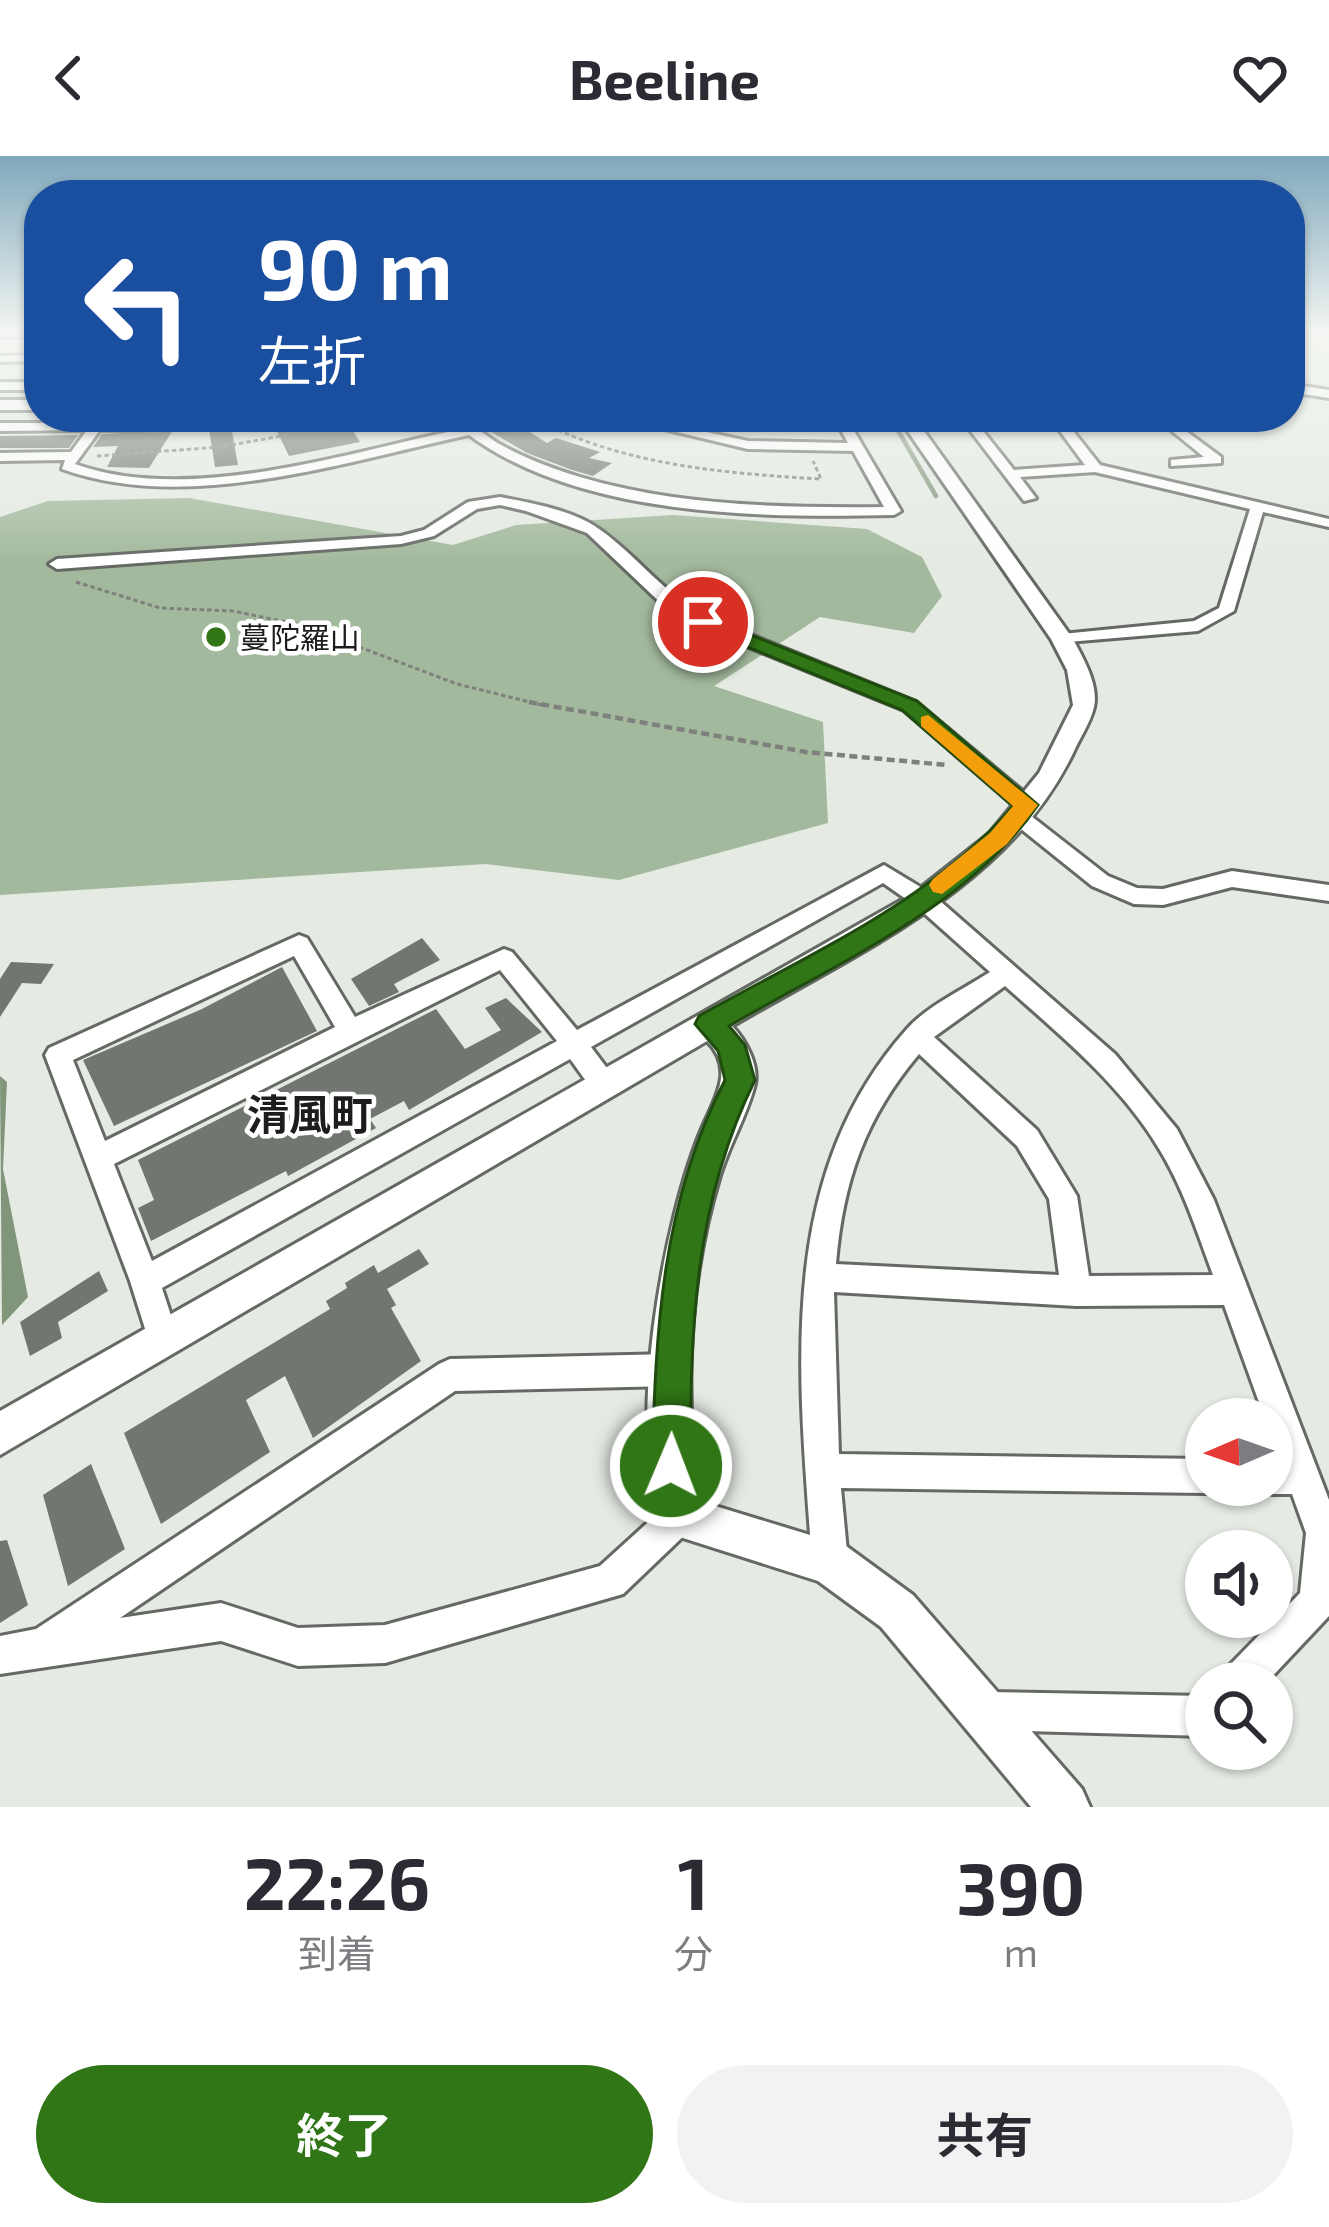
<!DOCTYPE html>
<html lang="ja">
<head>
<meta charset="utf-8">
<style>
  body { margin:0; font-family:"Exo 2","Noto Sans JP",sans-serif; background:#f2f2f3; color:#2b2b33; height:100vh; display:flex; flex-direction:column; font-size:45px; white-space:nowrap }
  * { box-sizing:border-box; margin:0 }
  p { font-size:39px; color:#7c7c81 }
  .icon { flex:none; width:66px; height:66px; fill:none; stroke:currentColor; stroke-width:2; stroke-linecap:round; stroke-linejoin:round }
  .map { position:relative; height:1651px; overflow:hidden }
  .details { display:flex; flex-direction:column; background:#fff; flex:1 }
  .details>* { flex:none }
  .top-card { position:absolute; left:24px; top:24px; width:1281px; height:252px; border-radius:48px; box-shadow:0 3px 9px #0004; background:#1a4fa0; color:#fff; overflow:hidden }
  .needle { width:78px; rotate:268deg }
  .tools { position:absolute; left:1185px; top:1242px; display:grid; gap:24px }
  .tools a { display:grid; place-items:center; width:108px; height:108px; border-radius:50%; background:#fff; box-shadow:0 3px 9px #0004; font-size:60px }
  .pin { position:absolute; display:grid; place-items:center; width:102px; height:102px; color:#fff; margin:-51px; border:6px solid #fff; border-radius:50%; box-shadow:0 3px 12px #0007 }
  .me { position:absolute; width:132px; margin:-66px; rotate:1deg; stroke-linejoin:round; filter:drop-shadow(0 0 9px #0008) }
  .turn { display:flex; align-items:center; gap:42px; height:252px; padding:0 36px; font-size:54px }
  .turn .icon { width:156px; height:156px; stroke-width:2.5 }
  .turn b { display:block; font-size:84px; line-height:102px }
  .eta { display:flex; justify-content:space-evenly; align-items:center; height:204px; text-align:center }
  .eta b { font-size:72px; font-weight:700; line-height:84px }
  .button { display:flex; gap:24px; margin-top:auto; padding:24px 36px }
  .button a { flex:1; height:138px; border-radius:72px; background:#307516; color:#fff; font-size:48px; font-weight:700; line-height:138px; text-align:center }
  .button a+a { background:#f2f2f3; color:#2b2b33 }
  header { display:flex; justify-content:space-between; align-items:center; height:156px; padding:0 36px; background:#fff; font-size:54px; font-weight:700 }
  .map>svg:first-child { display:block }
</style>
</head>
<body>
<header><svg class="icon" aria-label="back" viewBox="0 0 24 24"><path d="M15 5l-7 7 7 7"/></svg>Beeline<svg class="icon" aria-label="heart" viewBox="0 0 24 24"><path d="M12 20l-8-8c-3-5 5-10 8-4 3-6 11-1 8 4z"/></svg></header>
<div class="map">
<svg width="1329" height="1651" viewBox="0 0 1329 1651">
  <rect width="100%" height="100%" fill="#e5eae3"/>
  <path fill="#a3b99d" d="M 189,342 L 453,389 L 516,369 L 673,359 L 867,373 L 922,401 L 942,440 L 914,477 L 820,461 L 714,530 L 823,566 L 828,667 L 619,724 L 486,708 L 0,739 L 0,361 L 48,345 Z"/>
  <path fill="#81957b" d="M 0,920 L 7,926 L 3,1013 L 28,1141 L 2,1169 Z"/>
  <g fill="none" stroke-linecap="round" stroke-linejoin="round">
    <path stroke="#81957b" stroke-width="4.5" d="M 896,271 L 936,340"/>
  </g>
  <path fill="#717670" d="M 270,261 L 344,261 L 360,286 L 289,300 Z
    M 466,261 L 506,261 L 547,287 L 556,282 L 600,296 L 589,302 L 612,307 L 593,320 L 572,314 L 527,297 Z
    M 231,270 L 238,309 L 215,311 L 209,273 Z
    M 173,274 L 149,312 L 107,311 L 118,290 L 93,291 L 102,278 Z
    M 0,279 L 0,280 L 78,279 L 69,292 L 0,292 Z
    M 422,782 L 440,804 L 394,828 L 399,836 L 369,850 L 351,823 Z
    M 11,806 L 54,808 L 41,828 L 22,827 L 0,861 L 0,823 Z
    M 282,811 L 317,875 L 114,970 L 83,904 L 202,853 Z
    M 506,842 L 542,876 L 409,954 L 404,945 L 370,963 L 376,972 L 288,1020 L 286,1015 L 151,1085 L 138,1052 L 154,1044 L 138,1004 L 436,853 L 465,893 L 501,874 L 485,852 Z
    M 419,1093 L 429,1108 L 387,1133 L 396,1149 L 391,1152 L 421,1205 L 313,1282 L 285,1220 L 246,1244 L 270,1296 L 161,1368 L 124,1277 L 330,1153 L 326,1145 L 347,1132 L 345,1127 L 374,1109 L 378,1117 Z
    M 99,1115 L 108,1135 L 58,1166 L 62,1182 L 30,1200 L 20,1166 Z
    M 91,1308 L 125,1393 L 68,1430 L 43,1339 Z
    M 7,1384 L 28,1449 L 0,1467 L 0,1385 Z"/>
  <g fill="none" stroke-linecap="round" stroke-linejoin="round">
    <g stroke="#656963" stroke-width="6">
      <path id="minor" d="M 0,177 L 39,177 L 39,181 L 0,181 Z
        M 39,199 L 39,205 L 0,206 L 0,200 Z
        M 0,226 L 39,226 L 39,234 L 0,234 Z
        M 1290,228 L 1329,234 L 1329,242 L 1290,236 Z
        M 97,261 L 109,261 L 105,266 L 237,261 L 143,274 L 100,274 L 75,308 C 189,349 346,297 461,273 L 447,261 C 470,261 483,280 503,290 C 527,303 554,313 580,321 C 678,350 783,352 884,351 L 853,295 L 748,293 L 614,261 L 637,261 L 748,285 L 848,287 L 834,261 L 846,261 L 901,355 L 894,359 C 760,362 581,361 469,279 C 343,306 187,358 62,313 L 65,304 L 0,305 L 0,297 L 71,296 L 87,274 L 0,275 L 0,267 L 92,267 Z
        M 960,261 L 972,261 L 1014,314 L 1085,309 L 1057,271 L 1006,261 L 1171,264 L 1221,301 L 1221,307 L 1171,310 L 1171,304 L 1204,301 L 1167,271 L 1141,267 L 1070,271 L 1100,309 L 1329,363 L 1329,371 L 1263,356 L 1234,455 L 1198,475 L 1056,487 L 1056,479 L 1062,478 L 1194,465 L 1219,452 L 1250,353 L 1095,316 L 1020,321 L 1036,342 L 1024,345 Z
        M 500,341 C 531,347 573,354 599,373 C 639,401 664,439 709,462 L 916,546 L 1033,644 L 1033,654 L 1026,656 L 1108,720 L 1137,732 L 1163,733 L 1232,715 L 1329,729 L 1329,745 L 1232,731 L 1163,749 L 1134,748 L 1092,730 L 1011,665 L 1008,660 L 1011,655 L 1018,653 L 904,554 L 697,470 L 667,453 L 587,377 L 526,355 L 500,349 L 477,353 L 434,380 L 401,388 L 57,413 L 49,408 L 57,403 L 401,380 L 424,374 L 468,346 Z
        M 884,709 L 932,738 L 1115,898 L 1177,973 L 1214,1044 L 1329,1344 L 1329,1460 L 1266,1527 L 1221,1527 L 1226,1513 L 1300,1437 L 1306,1377 L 1292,1338 L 1272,1338 L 1258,1329 L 1272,1329 L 1272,1304 L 1280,1304 L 1272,1282 L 1272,1263 L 1265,1263 L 1224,1149 L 1076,1150 L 834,1136 L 839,1298 L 1206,1303 L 1206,1329 L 1219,1329 L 1206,1337 L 841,1332 L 848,1406 L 843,1419 L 830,1424 L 817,1419 L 812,1406 C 799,1220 774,1022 907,873 C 927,850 964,833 990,816 L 916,750 L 883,727 L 591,891 L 619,928 L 615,936 C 594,943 582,918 570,903 L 162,1132 L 179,1184 L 174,1195 L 163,1200 L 152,1195 L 130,1125 L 45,899 L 49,892 L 299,779 L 307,782 L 355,861 L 504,793 L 512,796 L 577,874 ZM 294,800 L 335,871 L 105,985 L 73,904 ZM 500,814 L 557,885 L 152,1105 L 114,1008 ZM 1005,830 C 1060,879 1120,928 1158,991 C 1183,1031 1197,1076 1213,1119 L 1089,1120 L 1077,1040 L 1037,974 L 934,881 ZM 919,898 L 1017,990 L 1049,1043 L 1059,1119 L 836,1108 C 843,1025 865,962 919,898 Z
        M 672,1198 L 683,1203 L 688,1214 L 683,1225 L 672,1230 L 455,1235 L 120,1462 L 221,1447 L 298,1472 L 385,1469 L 600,1410 L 667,1349 L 679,1344 L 691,1349 L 696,1361 L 691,1373 L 623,1438 L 385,1507 L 298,1510 L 221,1485 L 0,1518 L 0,1480 L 36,1473 L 439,1208 L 450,1203 Z
        M 986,1536 L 1206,1540 L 1206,1580 L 986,1574 L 972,1569 L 967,1555 L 972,1541 Z"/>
    </g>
    <g stroke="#656963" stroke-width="6">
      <path id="tertiary" d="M 0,244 L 39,244 L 39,254 L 0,254 Z
        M 747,261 L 859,261 L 851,266 L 755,266 Z
        M 898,261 L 914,261 L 1073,483 C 1083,502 1099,529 1094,551 C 1091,565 1081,580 1075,593 C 1011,731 856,797 732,870 C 745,883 759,909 755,928 C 747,960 728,991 719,1023 C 688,1127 684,1238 699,1345 L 846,1390 L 913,1439 L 1082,1633 L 1090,1651 L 1031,1651 L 881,1471 L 818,1425 L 664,1376 C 624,1282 663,1061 704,968 C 717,939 734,912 707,885 L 0,1299 L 0,1255 L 914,737 L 990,677 L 1039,617 L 1073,549 L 1067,514 L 1051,483 Z"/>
    </g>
    <path stroke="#7d807c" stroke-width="3" stroke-dasharray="4.5 3" stroke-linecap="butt" d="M 531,261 C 621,309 720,317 821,323 L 813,305
      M 97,300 L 220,291 L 388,261
      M 76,426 L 160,452 L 233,455 L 301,469 L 457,528 L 542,549"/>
    <path stroke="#7d807c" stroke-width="4.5" stroke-dasharray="8 4.5" stroke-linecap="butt" d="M 529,546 L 806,596 L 947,609"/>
    <use href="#minor" fill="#fff" fill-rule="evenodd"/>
    <use href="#tertiary" fill="#fff" fill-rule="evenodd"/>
  </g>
  <linearGradient id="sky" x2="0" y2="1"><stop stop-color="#7fa8bc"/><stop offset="0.43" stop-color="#f3f6f2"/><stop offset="1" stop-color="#f3f6f2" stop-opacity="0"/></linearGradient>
  <rect width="1329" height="408" fill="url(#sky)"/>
  <path fill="#307516" stroke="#1f4c0e" stroke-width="3" d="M 703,460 L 917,545 L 1038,649 C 967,752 835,808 729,870 L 745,889 L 755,924 C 693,1049 691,1173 690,1310 L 685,1323 L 671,1329 L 657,1323 L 652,1310 C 656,1173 661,1048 725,924 L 718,895 L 695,868 L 699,860 C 807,799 931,746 1013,650 L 902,554 L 696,470 L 696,462 Z"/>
  <path fill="#f59e0b" d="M 928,559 L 1038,649 L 1007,688 L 942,738 L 933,736 L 929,729 L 933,723 L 990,677 L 1013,650 L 921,570 L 921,561 Z"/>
  <circle fill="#307516" stroke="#fff" stroke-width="4.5" cx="216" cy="481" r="12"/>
  <g text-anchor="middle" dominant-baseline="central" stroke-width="9" stroke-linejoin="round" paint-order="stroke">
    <g font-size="30" fill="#1c1e1c" stroke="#fff" text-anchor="start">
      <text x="240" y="481">蔓陀羅山</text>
    </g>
    <g font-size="42" font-weight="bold" fill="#1c1e1c" stroke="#fff">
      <text x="310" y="957">清風町</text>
    </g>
  </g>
</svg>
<div class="tools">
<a><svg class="needle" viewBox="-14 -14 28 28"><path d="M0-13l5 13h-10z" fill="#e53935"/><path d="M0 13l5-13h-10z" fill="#7c7c81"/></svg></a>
<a><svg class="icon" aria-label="sound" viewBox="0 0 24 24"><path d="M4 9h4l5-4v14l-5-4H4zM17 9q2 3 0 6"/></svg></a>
<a><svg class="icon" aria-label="search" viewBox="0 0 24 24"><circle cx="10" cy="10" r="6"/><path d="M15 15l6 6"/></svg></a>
</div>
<div class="pin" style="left:703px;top:466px;background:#d93025"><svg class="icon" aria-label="arrive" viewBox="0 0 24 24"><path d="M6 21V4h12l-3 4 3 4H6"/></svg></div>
<svg class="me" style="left:671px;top:1310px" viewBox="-20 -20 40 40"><circle r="17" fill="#307516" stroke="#fff" stroke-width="3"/><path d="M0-11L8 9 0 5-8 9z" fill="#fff"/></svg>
<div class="top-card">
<div class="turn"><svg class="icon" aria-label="left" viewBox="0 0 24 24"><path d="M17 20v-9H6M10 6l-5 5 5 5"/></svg><div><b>90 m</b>左折</div></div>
</div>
</div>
<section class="details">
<div class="eta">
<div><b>22:26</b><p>到着</p></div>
<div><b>1</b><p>分</p></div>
<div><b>390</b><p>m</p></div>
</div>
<div class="button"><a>終了</a><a>共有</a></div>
</section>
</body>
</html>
